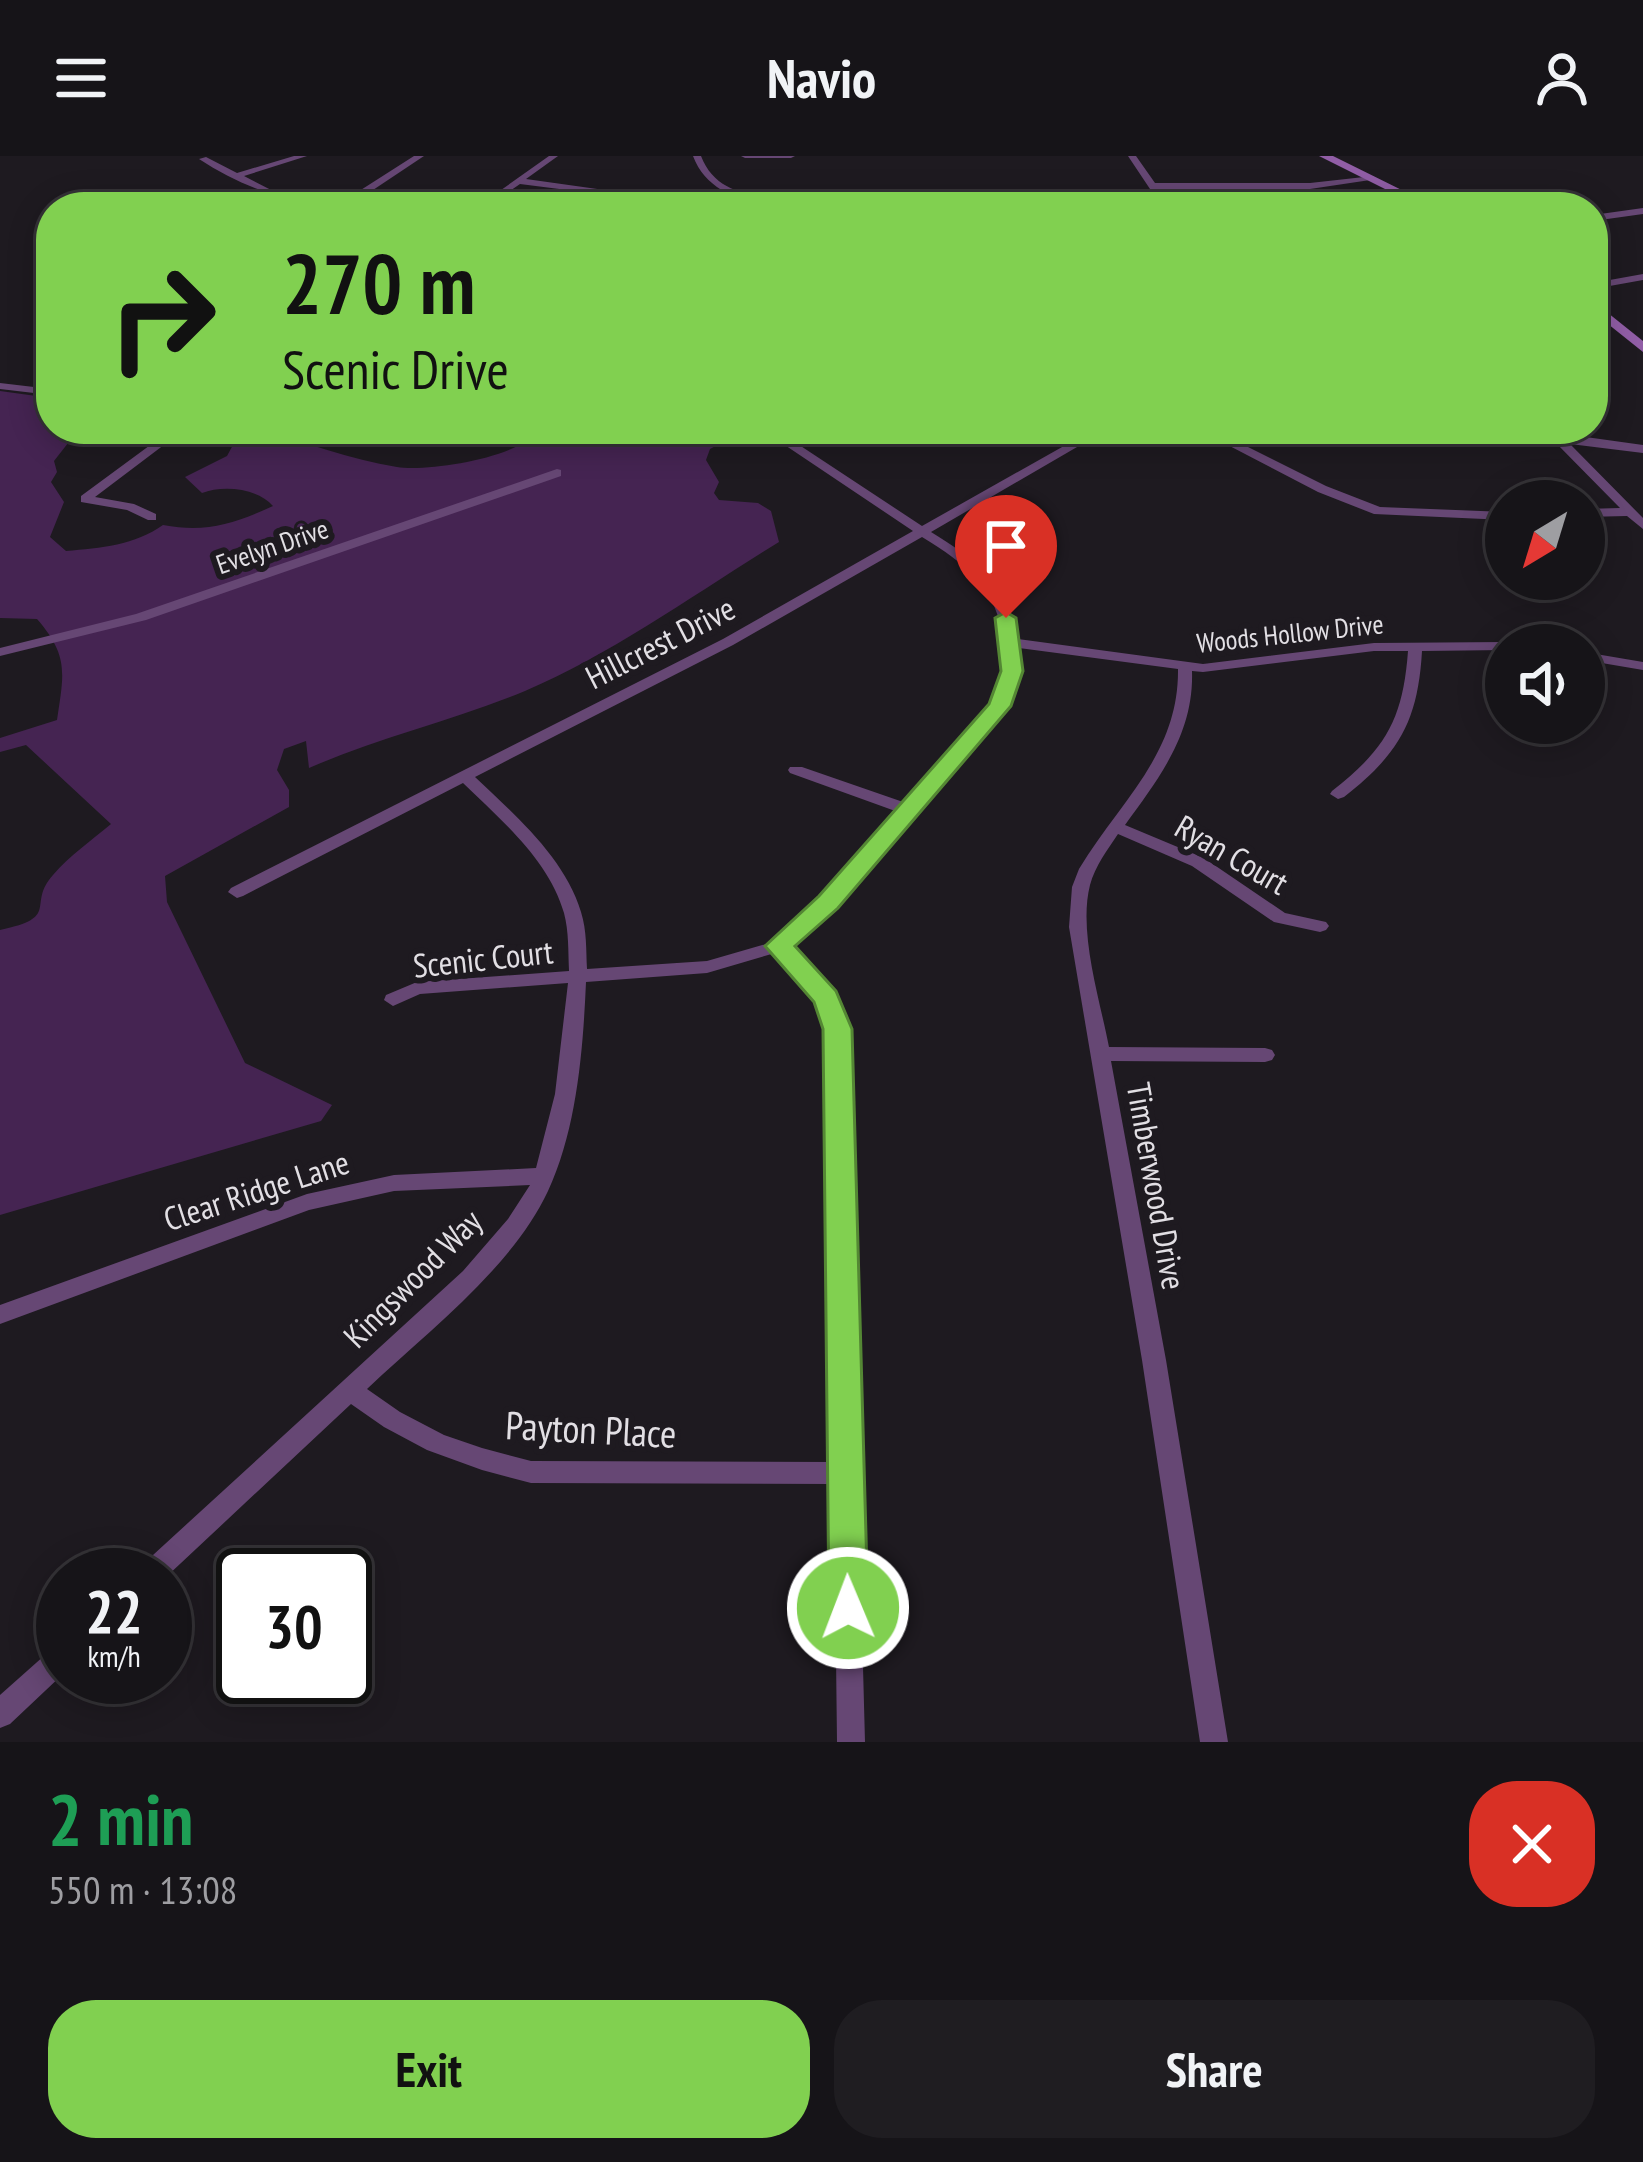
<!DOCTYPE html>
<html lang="en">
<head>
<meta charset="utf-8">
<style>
  body { margin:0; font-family:"PT Sans Narrow",sans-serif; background:#1f1d21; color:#f1f3f6; height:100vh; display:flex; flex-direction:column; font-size:45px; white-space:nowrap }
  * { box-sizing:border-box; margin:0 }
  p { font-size:39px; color:#9e9ea2 }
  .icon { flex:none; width:66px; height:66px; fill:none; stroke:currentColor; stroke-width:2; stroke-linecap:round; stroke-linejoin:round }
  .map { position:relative; height:1586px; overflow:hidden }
  .drawer { display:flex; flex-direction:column; background:#161418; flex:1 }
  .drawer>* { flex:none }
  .banner { position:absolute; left:36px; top:36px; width:1572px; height:252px; border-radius:48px; box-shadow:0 6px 30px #0003,0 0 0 3px #353337; background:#81d050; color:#111; overflow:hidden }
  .needle { width:78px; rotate:218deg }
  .controls { position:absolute; left:1485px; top:324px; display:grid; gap:24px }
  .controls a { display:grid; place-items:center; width:120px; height:120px; border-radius:50%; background:#161418; box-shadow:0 6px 30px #0003,0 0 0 3px #353337; font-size:60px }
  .speed { position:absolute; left:36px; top:1392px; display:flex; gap:24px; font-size:60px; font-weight:700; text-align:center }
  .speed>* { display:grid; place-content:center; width:156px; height:156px; border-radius:50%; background:#161418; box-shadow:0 6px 30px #0003,0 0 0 3px #353337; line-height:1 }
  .speed small { font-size:30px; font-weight:400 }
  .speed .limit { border:6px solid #111; border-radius:18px; background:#fff; color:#111 }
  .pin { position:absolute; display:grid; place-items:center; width:102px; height:102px; color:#fff; margin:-123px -51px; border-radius:50% 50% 50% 0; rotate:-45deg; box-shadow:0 0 12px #0007 }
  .pin .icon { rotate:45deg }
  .me { position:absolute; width:132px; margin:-66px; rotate:359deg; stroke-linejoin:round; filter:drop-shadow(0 0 9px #0008) }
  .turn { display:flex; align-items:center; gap:42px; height:252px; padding:0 48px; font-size:54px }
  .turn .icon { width:156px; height:156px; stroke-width:2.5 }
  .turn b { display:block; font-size:84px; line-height:102px }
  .round { display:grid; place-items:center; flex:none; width:126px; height:126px; border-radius:48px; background:#1f1d21 }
  .overview { display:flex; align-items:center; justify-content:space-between; height:204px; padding:0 48px }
  h1 { font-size:72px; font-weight:800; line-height:90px; color:#1e9e55 }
  .cta { display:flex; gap:24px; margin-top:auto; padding:24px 48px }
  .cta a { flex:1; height:138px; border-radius:48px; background:#81d050; color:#111; font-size:48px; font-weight:800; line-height:138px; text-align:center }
  .cta a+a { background:#1f1d21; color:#f1f3f6 }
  header { display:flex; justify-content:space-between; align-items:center; height:156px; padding:0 48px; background:#161418; font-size:54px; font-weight:800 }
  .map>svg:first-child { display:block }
</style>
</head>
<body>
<header><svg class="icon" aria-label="menu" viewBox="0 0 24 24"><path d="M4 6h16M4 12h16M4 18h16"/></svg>Navio<svg class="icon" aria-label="person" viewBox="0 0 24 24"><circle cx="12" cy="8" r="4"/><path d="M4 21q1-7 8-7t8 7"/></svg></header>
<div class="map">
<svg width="1643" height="1586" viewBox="0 0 1643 1586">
  <rect width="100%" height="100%" fill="#1e1a20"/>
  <path fill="#452452" d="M 0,235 L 51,242 L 51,273 L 79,273 L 54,305 L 57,316 L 51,326 L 64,346 L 50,381 L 66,395 C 101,392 135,389 163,369 C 206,377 234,368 273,350 C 257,332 223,329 202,337 L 185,321 L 227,300 L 234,287 L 260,275 C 306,285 350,304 397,311 C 429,316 524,301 538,273 L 747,273 L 710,293 L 706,304 L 719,326 L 714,337 L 719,344 L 758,347 L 771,355 L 779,386 C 696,437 614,497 525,535 C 455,564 380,581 309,612 L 306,585 L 284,593 L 277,614 L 289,634 L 289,651 L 165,720 L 167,746 L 245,907 L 332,949 L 321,965 L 0,1059 L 0,774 C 62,761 26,749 53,719 C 69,700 92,684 111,668 L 26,589 L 0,596 L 0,582 L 57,564 C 64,517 69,500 37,463 L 0,462 Z"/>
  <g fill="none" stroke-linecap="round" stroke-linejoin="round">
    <path fill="#664774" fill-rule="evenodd" d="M 294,0 L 307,0 L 244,20 L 275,36 L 342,46 L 414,0 L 424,0 L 352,48 L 361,51 C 302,51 249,36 199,3 L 206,1 L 237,17 Z
      M 549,0 L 558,0 L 526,23 L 697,47 L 693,50 L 520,28 L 487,51 L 477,51 Z
      M 693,0 L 701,0 C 721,52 783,36 824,51 C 778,51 712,51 693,0 Z
      M 741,0 L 795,0 L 791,2 L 745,2 Z
      M 1128,0 L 1136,0 L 1155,27 L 1310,27 L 1373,20 L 1377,23 L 1310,33 L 1158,33 L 1170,51 L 1162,51 Z
      M 1643,52 L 1643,58 L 1593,65 L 1593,59 Z
      M 1643,118 L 1643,124 L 1593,133 L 1593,127 Z
      M 0,227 L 51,233 L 51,239 L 0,233 Z
      M 172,273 L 185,273 L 95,341 L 134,348 L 156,358 L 156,364 L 148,364 L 127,354 L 81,346 L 81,340 Z
      M 499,273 L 528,273 L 532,276 L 526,279 Z
      M 761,273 L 775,273 L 922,370 L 1094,273 L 1108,273 L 931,376 C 974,402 1010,431 1018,483 L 1203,508 L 1374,487 L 1506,486 L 1512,489 L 1506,489 L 1506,494 L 1422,495 C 1418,565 1399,598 1344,641 L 1338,643 L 1330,638 L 1332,635 C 1386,593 1403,563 1408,495 L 1374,495 L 1203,516 L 1192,515 C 1194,577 1160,621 1125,669 L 1204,702 L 1285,757 L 1326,766 L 1329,770 L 1326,774 L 1320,776 L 1274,766 L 1192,710 L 1118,678 C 1108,693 1095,710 1090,729 C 1078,776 1100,844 1109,891 L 1265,892 L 1272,894 L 1275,899 L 1272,904 L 1265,906 L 1111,905 L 1166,1204 L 1228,1586 L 1200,1586 L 1142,1204 L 1069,771 L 1072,731 L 1079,713 C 1120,645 1179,598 1178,513 L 1019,492 L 1017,523 L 1004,553 L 835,750 L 790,790 L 833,837 L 846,873 L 865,1586 L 837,1586 L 834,1328 L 531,1327 L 482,1314 L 427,1294 L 384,1271 L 351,1248 L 165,1422 L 165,1419 L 137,1419 L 141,1410 L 463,1115 L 508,1063 L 530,1029 L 394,1035 L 309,1054 L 0,1168 L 0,1149 L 307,1038 L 394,1019 L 536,1012 L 555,938 L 568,827 L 420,838 L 393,850 L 384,844 L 386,839 L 417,826 L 569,815 C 568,795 569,776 564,757 C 549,704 501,664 463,627 L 243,740 L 237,742 L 228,736 L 231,732 L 723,483 L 913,375 ZM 922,381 C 966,408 998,432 1003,486 C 1005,507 1005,530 992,549 C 969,583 933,616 906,647 L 802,611 L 790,611 L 788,614 L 790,617 L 898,656 L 823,742 L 773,786 L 707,805 L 587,813 C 586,794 587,775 581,756 C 565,702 515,659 475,621 L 733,489 ZM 775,797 L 818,844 L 828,873 L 833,1306 L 531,1305 L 482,1292 L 444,1279 L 400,1256 L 367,1233 C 428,1175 512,1112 548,1035 C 577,973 583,894 586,826 L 707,817 Z
      M 1197,273 L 1212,273 L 1326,330 L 1380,351 L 1506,356 L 1506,364 L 1374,358 L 1318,336 Z
      M 1474,273 L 1557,277 L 1643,289 L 1643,297 L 1570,288 L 1643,362 L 1643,373 L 1627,360 L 1584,361 L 1584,353 L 1620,352 L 1555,286 L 1480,276 Z
      M 557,313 L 561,314 L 561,320 L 146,464 L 0,500 L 0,492 L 136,458 Z
      M 1584,496 L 1643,506 L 1643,514 L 1584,504 Z
      M 63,1487 L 63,1518 L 10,1568 L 0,1572 L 0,1539 L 54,1491 Z"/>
    <path fill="#915ea6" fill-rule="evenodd" d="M 1319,0 L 1333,0 L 1436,51 L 1421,51 Z
      M 1593,145 L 1643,185 L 1643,196 L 1593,156 Z"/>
  </g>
  <path fill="#81d050" stroke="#548734" stroke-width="3" d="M 1006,456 L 1016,462 L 1023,515 L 1011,550 L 838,752 L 795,790 L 836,835 L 852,873 L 868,1452 L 862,1465 L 848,1471 L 834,1465 L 829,1452 L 823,873 L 814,846 L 765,790 L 819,740 L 989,548 L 1001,515 L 995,462 Z"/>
  <g text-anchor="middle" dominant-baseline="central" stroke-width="12" stroke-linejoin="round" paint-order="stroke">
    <g font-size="27" fill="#e2dfe4" stroke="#1e1a20">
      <text transform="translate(272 390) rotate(-19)">Evelyn Drive</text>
      <text transform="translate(1290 477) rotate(-6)">Woods Hollow Drive</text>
    </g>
    <g font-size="33" fill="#e2dfe4" stroke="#1e1a20">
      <text transform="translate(660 486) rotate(-27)">Hillcrest Drive</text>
      <text transform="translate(1232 698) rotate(30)">Ryan Court</text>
      <text transform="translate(483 802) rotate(-6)">Scenic Court</text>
      <text transform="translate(1157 1030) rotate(80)">Timberwood Drive</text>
      <text transform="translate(256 1034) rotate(-18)">Clear Ridge Lane</text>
      <text transform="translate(412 1122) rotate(-45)">Kingswood Way</text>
    </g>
    <g font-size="39" fill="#e2dfe4" stroke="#1e1a20">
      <text transform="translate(591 1273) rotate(3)">Payton Place</text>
    </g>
  </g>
</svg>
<div class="controls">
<a><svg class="needle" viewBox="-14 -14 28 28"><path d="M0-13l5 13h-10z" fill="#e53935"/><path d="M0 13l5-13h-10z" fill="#9e9ea2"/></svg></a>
<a><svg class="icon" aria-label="sound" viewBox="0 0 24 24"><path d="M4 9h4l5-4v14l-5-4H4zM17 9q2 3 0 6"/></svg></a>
</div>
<div class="speed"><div>22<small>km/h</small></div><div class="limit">30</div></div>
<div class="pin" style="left:1006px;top:462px;background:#d93025"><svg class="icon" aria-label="arrive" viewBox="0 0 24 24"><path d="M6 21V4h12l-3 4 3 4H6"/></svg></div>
<svg class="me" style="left:848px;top:1452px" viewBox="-20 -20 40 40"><circle r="17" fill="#81d050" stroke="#fff" stroke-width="3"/><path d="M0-11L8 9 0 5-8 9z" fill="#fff"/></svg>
<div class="banner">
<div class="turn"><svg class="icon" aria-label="right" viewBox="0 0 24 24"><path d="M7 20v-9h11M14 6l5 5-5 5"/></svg><div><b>270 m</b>Scenic Drive</div></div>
</div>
</div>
<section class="drawer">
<div class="overview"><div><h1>2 min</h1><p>550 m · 13:08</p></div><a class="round" style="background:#d93025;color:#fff"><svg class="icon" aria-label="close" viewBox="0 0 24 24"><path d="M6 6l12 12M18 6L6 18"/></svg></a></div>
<div class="cta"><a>Exit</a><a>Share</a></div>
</section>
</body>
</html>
